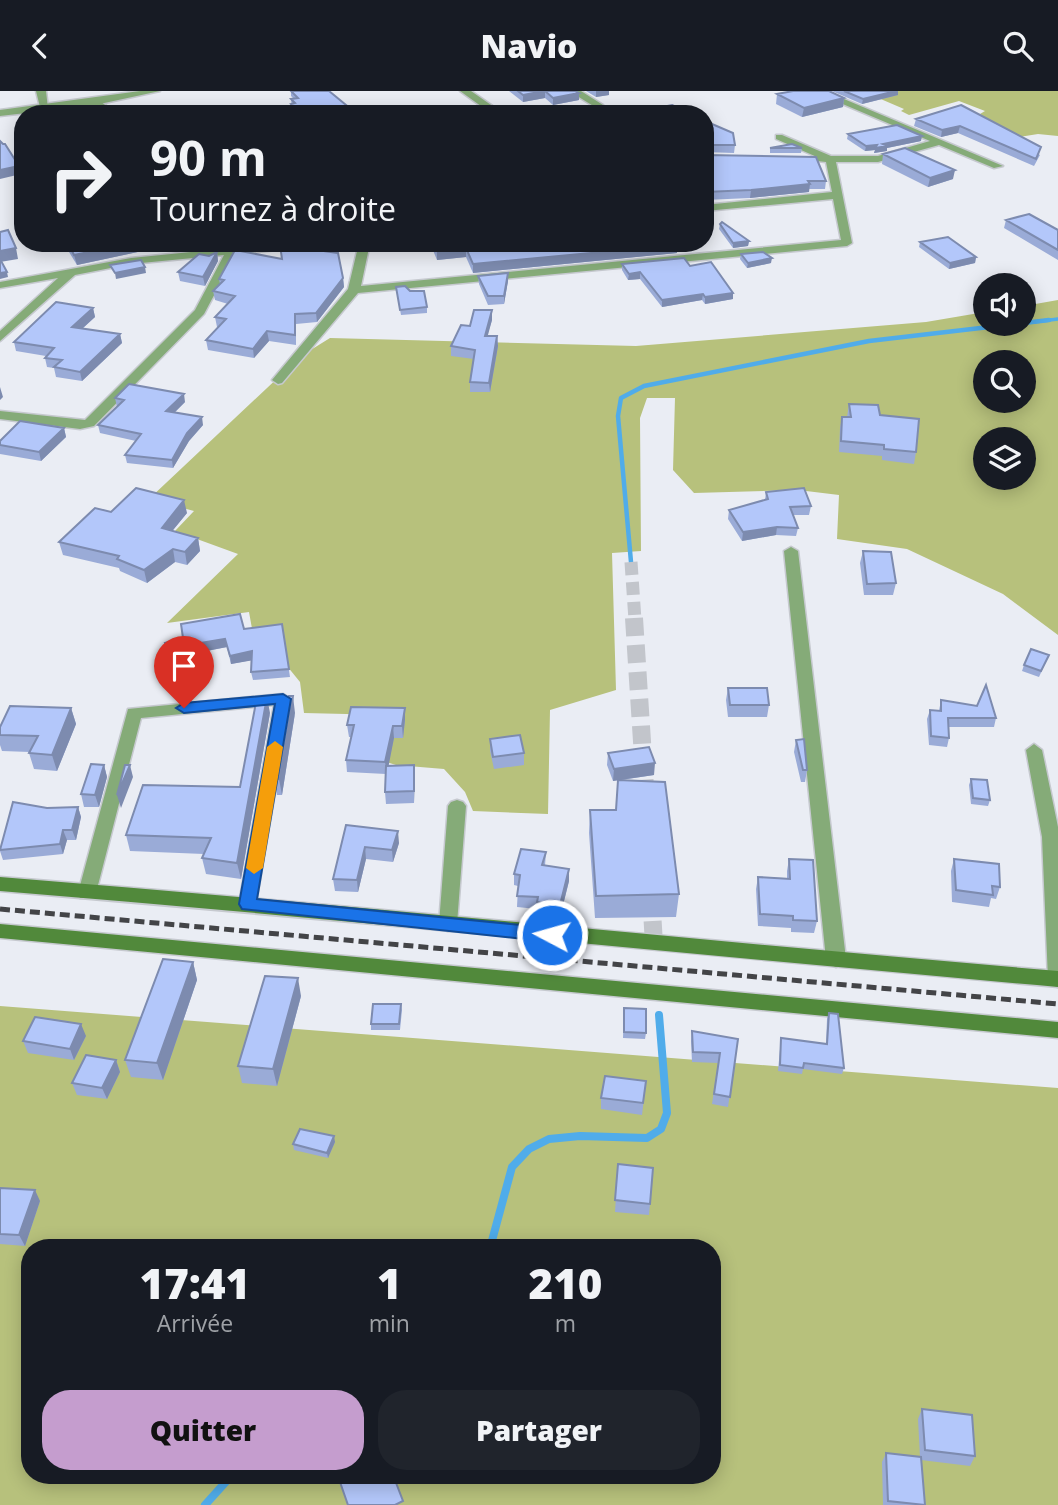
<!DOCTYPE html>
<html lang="fr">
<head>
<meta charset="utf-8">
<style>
  body { margin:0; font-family:"Open Sans",sans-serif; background:#20242c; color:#f1f3f6; height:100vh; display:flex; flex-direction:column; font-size:26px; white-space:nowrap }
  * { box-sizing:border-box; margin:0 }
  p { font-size:23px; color:#9ea1a6 }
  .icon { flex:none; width:38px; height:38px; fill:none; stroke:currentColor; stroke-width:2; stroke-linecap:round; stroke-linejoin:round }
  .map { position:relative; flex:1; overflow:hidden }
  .details { position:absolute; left:21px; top:1148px; width:700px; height:245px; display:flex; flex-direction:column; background:#171b24; border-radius:28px; box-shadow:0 4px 18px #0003 }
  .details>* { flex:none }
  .hud { position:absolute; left:14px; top:14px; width:700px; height:147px; border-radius:28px; box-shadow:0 4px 18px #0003; background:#171b24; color:#f1f3f6; overflow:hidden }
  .buttons { position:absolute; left:973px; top:182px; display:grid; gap:14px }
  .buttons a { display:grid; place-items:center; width:63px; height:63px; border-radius:50%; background:#171b24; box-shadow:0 4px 18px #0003; font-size:35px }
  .pin { position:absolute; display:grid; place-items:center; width:60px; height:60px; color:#fff; margin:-72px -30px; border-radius:50% 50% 50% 0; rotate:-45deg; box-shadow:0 0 7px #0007 }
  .pin .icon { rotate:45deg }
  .me { position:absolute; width:77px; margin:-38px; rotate:276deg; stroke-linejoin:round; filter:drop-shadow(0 0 5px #0008) }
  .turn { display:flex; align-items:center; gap:24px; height:147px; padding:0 21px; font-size:32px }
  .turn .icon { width:91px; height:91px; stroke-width:2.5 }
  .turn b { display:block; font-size:49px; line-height:60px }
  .eta { display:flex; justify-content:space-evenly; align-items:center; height:119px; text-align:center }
  .eta b { font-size:42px; font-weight:800; line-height:49px }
  .cta { display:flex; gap:14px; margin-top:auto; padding:14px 21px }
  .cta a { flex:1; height:80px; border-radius:28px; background:#c59dce; color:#111; font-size:28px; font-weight:800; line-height:80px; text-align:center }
  .cta a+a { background:#20242c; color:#f1f3f6 }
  header { display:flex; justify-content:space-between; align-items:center; height:91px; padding:0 21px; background:#171b24; font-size:32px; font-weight:800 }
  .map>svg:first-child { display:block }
</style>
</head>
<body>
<header><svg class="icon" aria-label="back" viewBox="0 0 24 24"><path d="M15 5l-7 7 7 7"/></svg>Navio<svg class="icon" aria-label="search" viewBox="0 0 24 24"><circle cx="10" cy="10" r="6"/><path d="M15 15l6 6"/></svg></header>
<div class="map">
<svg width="1058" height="1414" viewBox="0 0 1058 1414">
  <rect width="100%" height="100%" fill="#eaedf4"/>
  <path fill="#b7c17c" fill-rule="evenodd" d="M 885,0 L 1058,0 L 1058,45 L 1038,43 L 1013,47 L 980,23 L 985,20 L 959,10 L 909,24 L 901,20 L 904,18 L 876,6 Z
    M 1058,209 L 1058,544 L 1003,503 L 907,458 L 837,448 L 839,404 L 798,399 L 694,402 L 673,379 L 675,307 L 647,307 L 640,327 L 641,460 L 612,462 L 616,599 L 550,619 L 548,723 L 473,720 L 465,701 L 444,678 L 396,674 L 377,668 L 388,624 L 304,622 L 300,591 L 287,575 L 259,576 L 249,521 L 167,532 L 238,463 L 175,440 L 194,420 L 149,408 L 301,265 L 330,247 L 636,255 L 926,231 L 985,221 L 985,233 L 1024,233 L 1024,215 ZM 985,271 L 1024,271 L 1024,310 L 985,310 ZM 985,348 L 1024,348 L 1024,387 L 985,387 Z
    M 0,915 L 1058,997 L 1058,1414 L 0,1414 ZM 30,1157 L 712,1157 L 712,1384 L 30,1384 Z"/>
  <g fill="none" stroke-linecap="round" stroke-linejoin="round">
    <path stroke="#50acea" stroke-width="3.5" d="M 1034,231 L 1058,228"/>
    <path stroke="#50acea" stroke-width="4.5" d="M 1024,232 L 1049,229
      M 631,471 L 618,325 L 621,307 L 644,295 L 869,250 L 1015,233"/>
    <path stroke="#50acea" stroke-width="8" d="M 490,1157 L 512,1076 L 529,1058 L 549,1048 L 580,1045 L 647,1047 L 661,1038 L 667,1022 L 659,924
      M 205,1414 L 232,1384"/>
    <path stroke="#c2c5cb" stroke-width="13" stroke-dasharray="13 7" stroke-linecap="butt" d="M 631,471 L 635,529"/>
    <path stroke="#c2c5cb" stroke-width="18" stroke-dasharray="18 9" stroke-linecap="butt" d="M 634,527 L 646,712
      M 651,803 L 654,853"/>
    <g stroke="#c6c9cf" stroke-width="3">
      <path id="minor" d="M 36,0 L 46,0 L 48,18 L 40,16 Z
        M 460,0 L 471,0 L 504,23 L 492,23 Z
        M 569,0 L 581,0 L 603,14 L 595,16 Z
        M 812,0 L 825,0 L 1003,75 L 994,77 L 939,54 L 878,71 L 836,71 L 852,152 L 847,155 L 358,202 L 282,292 L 278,293 L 272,289 L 348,198 L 359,152 L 370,152 L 361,195 L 841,149 L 833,108 L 705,120 L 705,114 L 832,101 L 826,71 L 817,70 L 817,66 L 776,48 L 776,44 L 782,44 L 831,65 L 878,65 L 930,50 Z
        M 95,8 L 98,9 L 118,23 L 106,23 L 92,13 L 90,11 Z
        M 281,152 L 323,152 L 318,155 L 236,163 L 204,223 L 94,335 L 80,338 L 0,328 L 0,320 L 85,329 L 195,219 L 224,164 L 131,173 L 75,184 L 0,250 L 0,240 L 58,187 L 0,197 L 0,191 L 131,167 Z
        M 791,456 L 798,460 L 846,868 L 843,873 L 836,876 L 829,873 L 826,868 L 784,460 Z
        M 283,603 L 291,608 L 255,818 L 241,818 L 239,813 L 274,614 L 141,627 L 96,802 L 94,807 L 80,807 L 78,802 L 128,618 Z
        M 1034,653 L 1042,659 L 1058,736 L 1058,896 L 1051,894 L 1048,888 L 1042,746 L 1026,659 Z
        M 457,709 L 463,711 L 466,715 L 457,833 L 455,838 L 448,840 L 441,838 L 439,833 L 448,715 L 451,711 Z"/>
    </g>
    <g stroke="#c6c9cf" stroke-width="3">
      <path id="tertiary" d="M 140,0 L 160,0 L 95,14 L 0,25 L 0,19 Z"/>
    </g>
    <g stroke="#c6c9cf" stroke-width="3">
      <path id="secondary" d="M 0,786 C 353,814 705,850 1058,880 L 1058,896 C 705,865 353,829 0,800 Z
        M 0,833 L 1058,931 L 1058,947 L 0,847 Z"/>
    </g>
    <use href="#minor" fill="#85ab78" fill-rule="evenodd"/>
    <use href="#tertiary" fill="#85ab78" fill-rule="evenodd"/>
    <use href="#secondary" fill="#51893b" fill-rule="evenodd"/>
    <path stroke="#434447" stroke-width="5" stroke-dasharray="10 5" stroke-linecap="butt" d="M 0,818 L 1058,913"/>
  </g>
  <path fill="#9aabd7" d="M 291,0 L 357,23 L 296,23 L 292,18 L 291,8 L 294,8 L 291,5 Z
    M 509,0 L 575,0 L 579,9 L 553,14 L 545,7 L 523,11 Z
    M 586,0 L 609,0 L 609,4 L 596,6 Z
    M 832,0 L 898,0 L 898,4 L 862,13 Z
    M 777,3 L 844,7 L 843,16 L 802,26 L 776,13 Z
    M 961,14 L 1040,64 L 1034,75 L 958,42 L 941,46 L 914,35 L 916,28 Z
    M 705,30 L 735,54 L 734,62 L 705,61 Z
    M 848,43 L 921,50 L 887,57 L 887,60 L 874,62 L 875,59 L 865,60 L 847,48 Z
    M 770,57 L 802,57 L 801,62 L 770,62 Z
    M 883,63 L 953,88 L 928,96 L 882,73 Z
    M 705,64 L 826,90 L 825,98 L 809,98 L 809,101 L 750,107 L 705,109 Z
    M 1006,129 L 1058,139 L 1058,169 L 1004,137 Z
    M 720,133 L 749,150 L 748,155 L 733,157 L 719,138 Z
    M 920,151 L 976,166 L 975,172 L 949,178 L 919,156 Z
    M 67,152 L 146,152 L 147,159 L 77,174 L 69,161 Z
    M 430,152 L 676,152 L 677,162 L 473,182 L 466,166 L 437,169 Z
    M 217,161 L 218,170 L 205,195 L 180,190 L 178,181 Z
    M 741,163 L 771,172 L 747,177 L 740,168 Z
    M 622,173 L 690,175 L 733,208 L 705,213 L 702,209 L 662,216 L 640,188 L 628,189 L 622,179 Z
    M 478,185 L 508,190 L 504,213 L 488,214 L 479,193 Z
    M 343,187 L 344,196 L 317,231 L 296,233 L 296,254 L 269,250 L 254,267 L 208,259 L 206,249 L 218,236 L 217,236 L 215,226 L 228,213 L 215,209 L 213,200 L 220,193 L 219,188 Z
    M 396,196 L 410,200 L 427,216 L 427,222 L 401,224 Z
    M 93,217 L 95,226 L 82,238 L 120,243 L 122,252 L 82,290 L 56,286 L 54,277 L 47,276 L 45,267 L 46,265 L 16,260 L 14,251 Z
    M 492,219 L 492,229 L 487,245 L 497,245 L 498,255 L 490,301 L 470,301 L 470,291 L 474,268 L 451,265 L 451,255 L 470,235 Z
    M 115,307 L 185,311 L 175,321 L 203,334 L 189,350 L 173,377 L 127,372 L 125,364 L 136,350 L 100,342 L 98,334 L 117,316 Z
    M 849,313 L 880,324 L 916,361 L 914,373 L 882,369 L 882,365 L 839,361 L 840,337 L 842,326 L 847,326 Z
    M 64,337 L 66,346 L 41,370 L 0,363 L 0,350 Z
    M 766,401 L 811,415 L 809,424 L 793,424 L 798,437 L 796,445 L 776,444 L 742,450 L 728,428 L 729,419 L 765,409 Z
    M 111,421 L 187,422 L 172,440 L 198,447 L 200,460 L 187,474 L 175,471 L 147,492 L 120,480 L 119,477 L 63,464 L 59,451 Z
    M 863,460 L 896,492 L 893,504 L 864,504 L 860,472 Z
    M 282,533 L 290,586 L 253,589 L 251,581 L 252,569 L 231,573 L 227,556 L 191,563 L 177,585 L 167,560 L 165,552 L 244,538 Z
    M 1049,564 L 1039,586 L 1022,580 L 1024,574 Z
    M 728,597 L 769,614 L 767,626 L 728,626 L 726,609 Z
    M 941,609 L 996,627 L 994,636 L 948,636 L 949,647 L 947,656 L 929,654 L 927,628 L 930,619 L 939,620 Z
    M 71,617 L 76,633 L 57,680 L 34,678 L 29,662 L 30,661 L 2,660 L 0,654 L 0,636 Z
    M 405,617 L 405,629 L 403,647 L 394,647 L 388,675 L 414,674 L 414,712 L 386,713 L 385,701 L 386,683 L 347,681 L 346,669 L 351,646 L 349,646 L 347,634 Z
    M 270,622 L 241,788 L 206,783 L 202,767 L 204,763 L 130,760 L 126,744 L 240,696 Z
    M 295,622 L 282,704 L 277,704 L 274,687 Z
    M 490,648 L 524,662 L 524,674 L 494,678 L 490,660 Z
    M 796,649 L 807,679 L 805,691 L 801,691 L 794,661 Z
    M 608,662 L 654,684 L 621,689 L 679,803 L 676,826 L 595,827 L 589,742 L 590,719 L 616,719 L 618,689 L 613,690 L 607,674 Z
    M 104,674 L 107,686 L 99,716 L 84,716 L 81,703 Z
    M 971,688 L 990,709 L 988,715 L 971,713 L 969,694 Z
    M 78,716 L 81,726 L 76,749 L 67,749 L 63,763 L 3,769 L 0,760 L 47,717 Z
    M 346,734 L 399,752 L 393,771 L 366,768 L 358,801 L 335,800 L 333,788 Z
    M 546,761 L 545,775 L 569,778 L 569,790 L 560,826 L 537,822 L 537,818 L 517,816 L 518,795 L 514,794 L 514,783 Z
    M 789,768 L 817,830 L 814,842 L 791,841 L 791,837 L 758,835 L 756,798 L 758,786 L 787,787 L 787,780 Z
    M 954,768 L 1000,796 L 996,808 L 991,807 L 989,816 L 952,811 L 951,780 Z
    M 193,871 L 197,889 L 163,989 L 131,986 L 125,969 Z
    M 301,905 L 277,995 L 242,992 L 238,975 Z
    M 401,913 L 402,919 L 400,939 L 371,939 L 371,933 Z
    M 624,917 L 646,942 L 645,948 L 623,947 Z
    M 829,922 L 844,977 L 842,983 L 803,978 L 802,983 L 778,980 L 781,947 L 826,953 L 827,928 Z
    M 692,940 L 738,948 L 728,1016 L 712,1013 L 718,972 L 692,971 L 691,950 Z
    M 86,945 L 74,969 L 28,962 L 23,950 Z
    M 116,969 L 120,981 L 107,1008 L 77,1004 L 72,992 Z
    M 646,990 L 642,1024 L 601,1018 L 601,1007 Z
    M 335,1051 L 328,1067 L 294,1059 L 293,1053 Z
    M 618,1073 L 650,1113 L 649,1124 L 615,1121 Z
    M 0,1097 L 40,1110 L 25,1155 L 0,1153 Z
    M 922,1318 L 975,1365 L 970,1375 L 921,1369 L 925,1414 L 883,1414 L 882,1371 L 886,1362 L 920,1366 L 918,1328 Z"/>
  <path fill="#7d8baf" d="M 545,0 L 545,7 L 523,11 L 523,4 Z
    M 596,0 L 609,0 L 609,4 L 596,6 Z
    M 896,0 L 898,0 L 898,4 L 862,13 L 863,8 Z
    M 579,2 L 579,9 L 553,14 L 553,7 Z
    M 844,7 L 843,16 L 802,26 L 804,17 Z
    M 960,35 L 958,42 L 941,46 L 942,39 Z
    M 922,45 L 921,50 L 887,57 L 887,60 L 874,62 L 875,59 L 865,60 L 866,55 Z
    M 19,75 L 21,83 L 0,88 L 0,79 Z
    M 955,79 L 953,88 L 928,96 L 930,87 Z
    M 810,93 L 809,101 L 750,107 L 751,99 Z
    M 711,133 L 711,141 L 705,142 L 705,134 Z
    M 749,150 L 748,155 L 733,157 L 733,152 Z
    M 133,152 L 146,152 L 147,159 L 77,174 L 74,164 Z
    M 677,154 L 677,162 L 473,182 L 473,173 Z
    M 16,157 L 18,168 L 0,171 L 0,160 Z
    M 466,157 L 466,166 L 437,169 L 437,160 Z
    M 217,161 L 218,170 L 205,195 L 203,186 Z
    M 976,166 L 975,172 L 949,178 L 950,172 Z
    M 772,167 L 771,172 L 747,177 L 748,172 Z
    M 145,176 L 146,182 L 116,188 L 115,182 Z
    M 7,181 L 8,186 L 0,188 L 0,182 Z
    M 640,181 L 640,188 L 628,189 L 629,183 Z
    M 508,182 L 508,190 L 504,213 L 504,205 Z
    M 343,187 L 344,196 L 317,231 L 316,222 Z
    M 733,202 L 733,208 L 705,213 L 705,206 Z
    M 703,203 L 702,209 L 662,216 L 662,209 Z
    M 93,217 L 95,226 L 74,245 L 72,236 Z
    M 492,219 L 492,229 L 485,255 L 485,245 Z
    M 267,240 L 269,250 L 254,267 L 253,258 Z
    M 120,243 L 122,252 L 82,290 L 80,281 Z
    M 497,245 L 498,255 L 490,301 L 489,292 Z
    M 0,296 L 3,306 L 0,309 Z
    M 184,303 L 185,311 L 168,328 L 166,320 Z
    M 202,326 L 203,334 L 189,350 L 173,377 L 172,369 L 187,342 Z
    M 64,337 L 66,346 L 41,370 L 39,361 Z
    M 184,409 L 187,422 L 165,449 L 162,437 Z
    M 777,436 L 776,444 L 742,450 L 743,441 Z
    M 198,447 L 200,460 L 187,474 L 185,461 Z
    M 173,458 L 175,471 L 147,492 L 144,479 Z
    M 225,548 L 227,556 L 191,563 L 177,585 L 175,577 L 189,554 Z
    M 252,560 L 254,569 L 231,573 L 230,565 Z
    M 293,605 L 295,622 L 282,704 L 279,688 Z
    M 267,606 L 270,622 L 241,788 L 237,772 Z
    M 71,617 L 76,633 L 57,680 L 52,664 Z
    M 405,617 L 405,629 L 403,647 L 402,635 Z
    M 393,635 L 394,647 L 387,683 L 385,671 Z
    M 655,672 L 654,684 L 613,690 L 614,678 Z
    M 104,674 L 107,686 L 99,716 L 95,704 Z
    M 130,674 L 133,686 L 121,717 L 117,704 Z
    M 414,674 L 415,686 L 414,712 Z
    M 78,716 L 81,726 L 76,749 L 72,739 Z
    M 63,739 L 67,749 L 63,763 L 60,753 Z
    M 398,740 L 399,752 L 393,771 L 392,759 Z
    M 365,756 L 366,768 L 358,801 L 357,789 Z
    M 569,778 L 569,790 L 560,826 L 560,814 Z
    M 193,871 L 197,889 L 163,989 L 157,972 Z
    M 298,887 L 301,905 L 277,995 L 273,978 Z
    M 81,933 L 86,945 L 74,969 L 70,958 Z
    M 116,969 L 120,981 L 107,1008 L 102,997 Z
    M 334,1045 L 335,1051 L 328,1067 L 327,1062 Z
    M 35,1099 L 40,1110 L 25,1155 L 19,1144 Z"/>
  <path fill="#b3c7fa" stroke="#7d8baf" stroke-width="2" d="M 291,0 L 329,0 L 357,23 L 301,23 L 291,13 L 295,12 L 291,8 L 298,7 Z
    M 518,0 L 544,0 L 523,4 Z
    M 545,0 L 575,0 L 579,2 L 553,7 Z
    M 793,0 L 829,0 L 844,7 L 804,17 L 777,3 Z
    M 844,0 L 896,0 L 863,8 Z
    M 672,14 L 690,23 L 632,22 Z
    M 961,14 L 1041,56 L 1036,68 L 960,35 L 942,39 L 916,28 Z
    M 705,30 L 733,42 L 735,54 L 705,54 Z
    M 897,34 L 922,45 L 883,53 L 888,55 L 875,57 L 877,54 L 866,55 L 848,43 Z
    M 0,50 L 3,53 L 5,53 L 19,75 L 0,79 Z
    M 792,53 L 802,57 L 770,57 Z
    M 905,57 L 955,79 L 930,87 L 883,63 Z
    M 705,64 L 816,66 L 826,90 L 808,90 L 810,93 L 751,99 L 705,101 Z
    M 1029,123 L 1058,139 L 1058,159 L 1006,129 Z
    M 705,124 L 711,133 L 705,134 Z
    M 722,131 L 749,150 L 733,152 L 720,133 Z
    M 8,139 L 16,157 L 0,160 L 0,141 Z
    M 948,146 L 976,166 L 950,172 L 920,151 Z
    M 68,152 L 133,152 L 74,164 Z
    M 433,152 L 676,152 L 677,154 L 473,173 L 466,157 L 437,160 Z
    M 280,154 L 338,162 L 343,187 L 316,222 L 295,223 L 295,244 L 267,240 L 253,258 L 206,249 L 226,228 L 215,226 L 235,205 L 213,200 L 224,189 L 219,188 L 235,159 L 282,168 Z
    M 217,161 L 203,186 L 178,181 L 199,163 L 209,165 Z
    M 763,161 L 772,167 L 748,172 L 741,163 Z
    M 684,167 L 690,175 L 711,171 L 733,202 L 705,206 L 703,203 L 662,209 L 640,181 L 629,183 L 622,173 Z
    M 0,168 L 7,181 L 0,182 Z
    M 141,169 L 145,176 L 115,182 L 110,174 Z
    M 508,182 L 504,205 L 488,205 L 478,185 Z
    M 405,195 L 410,200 L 424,200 L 427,216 L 400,219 L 396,196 Z
    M 56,211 L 93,217 L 72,236 L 120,243 L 80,281 L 54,276 L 62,269 L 45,267 L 54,257 L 14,251 Z
    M 474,219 L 492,219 L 485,245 L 497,245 L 489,292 L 470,291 L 475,259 L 451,255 L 461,234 L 470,235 Z
    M 129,293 L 184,303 L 166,320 L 202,326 L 187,342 L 172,369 L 125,364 L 141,343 L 98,334 L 124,309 L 115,307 Z
    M 849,313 L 878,314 L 880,324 L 919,328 L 916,361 L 884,358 L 884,354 L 841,350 L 842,326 L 851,326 Z
    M 20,330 L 64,337 L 39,361 L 0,354 L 0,350 Z
    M 136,397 L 184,409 L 162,437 L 198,447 L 185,461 L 173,458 L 144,479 L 117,468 L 119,465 L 59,451 L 95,417 L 111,421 Z
    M 804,397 L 811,415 L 790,416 L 798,437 L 777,436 L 743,441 L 729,419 L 768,408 L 766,401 Z
    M 863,460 L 891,461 L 896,492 L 867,493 Z
    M 240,523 L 244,538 L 282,533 L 289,578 L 251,581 L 252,560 L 230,565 L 225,548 L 189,554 L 175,577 L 165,552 L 183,547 L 181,533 Z
    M 1031,558 L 1049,564 L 1041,580 L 1024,574 Z
    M 986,594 L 996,627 L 948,627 L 949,647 L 931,645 L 930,619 L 941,620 L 941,609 L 977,615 Z
    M 728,597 L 767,597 L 769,614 L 730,614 Z
    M 289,605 L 293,605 L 279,688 L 274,687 Z
    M 257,606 L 267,606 L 237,772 L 202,767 L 211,747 L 126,744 L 143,694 L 240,696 Z
    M 10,615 L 71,617 L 52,664 L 29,662 L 38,645 L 0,644 L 0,636 Z
    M 351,616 L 405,617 L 402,635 L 393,635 L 385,671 L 346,669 L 354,634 L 347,634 Z
    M 520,644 L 524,662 L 493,666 L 490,648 Z
    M 804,648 L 807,679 L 803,679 L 796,649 Z
    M 649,656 L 655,672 L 614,678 L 608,662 Z
    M 91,673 L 104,674 L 95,704 L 81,703 Z
    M 125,674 L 130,674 L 117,704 Z
    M 414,674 L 414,700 L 385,701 L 386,675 Z
    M 971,688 L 987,689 L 990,709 L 973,707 Z
    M 618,689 L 665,691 L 679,803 L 596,805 L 590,719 L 616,719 Z
    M 13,711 L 47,717 L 78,716 L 72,739 L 63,739 L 60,753 L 0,759 Z
    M 346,734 L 398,740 L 392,759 L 365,756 L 357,789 L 333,788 Z
    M 521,758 L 546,761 L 542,774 L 569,778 L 560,814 L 537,811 L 538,806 L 517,805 L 520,784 L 514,783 Z
    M 789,768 L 813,769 L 817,830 L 793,829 L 793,825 L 760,823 L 758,786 L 790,788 Z
    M 954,768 L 999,773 L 1000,796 L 992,795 L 993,804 L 956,799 Z
    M 163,868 L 193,871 L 157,972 L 125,969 Z
    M 265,885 L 298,887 L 273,978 L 238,975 Z
    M 373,913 L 401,913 L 399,933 L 371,933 Z
    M 624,917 L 646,918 L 646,942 L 624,941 Z
    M 829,922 L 838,923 L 844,977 L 804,972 L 803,977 L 780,974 L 781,947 L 827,953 Z
    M 35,926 L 81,933 L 70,958 L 23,950 Z
    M 692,940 L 738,948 L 730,1006 L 714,1003 L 720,962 L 693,961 Z
    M 86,964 L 116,969 L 102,997 L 72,992 Z
    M 605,985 L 646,990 L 643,1012 L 601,1007 Z
    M 300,1038 L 334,1045 L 327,1062 L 293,1053 Z
    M 618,1073 L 653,1077 L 650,1113 L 615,1109 Z
    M 0,1097 L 35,1099 L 19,1144 L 0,1143 Z
    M 922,1318 L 972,1324 L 975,1365 L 925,1359 Z
    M 886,1362 L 921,1366 L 925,1414 L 888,1410 Z
    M 355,1384 L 393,1384 L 403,1410 L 395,1414 L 348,1414 L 340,1391 Z"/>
  <path fill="#1a73e8" stroke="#114b97" stroke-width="2" d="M 283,603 L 291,608 L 257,808 L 552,837 L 559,839 L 561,844 L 559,849 L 552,851 L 242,818 L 239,813 L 275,613 L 184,622 L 176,617 L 184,612 Z"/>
  <path fill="#f59e0b" d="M 275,650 L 283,656 L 263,777 L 254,783 L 246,777 L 267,656 Z"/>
</svg>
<div class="buttons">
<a><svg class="icon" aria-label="sound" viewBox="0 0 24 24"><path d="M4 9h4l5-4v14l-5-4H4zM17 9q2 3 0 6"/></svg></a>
<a><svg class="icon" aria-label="search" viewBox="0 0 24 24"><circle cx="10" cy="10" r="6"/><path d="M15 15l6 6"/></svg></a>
<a><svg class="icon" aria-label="layers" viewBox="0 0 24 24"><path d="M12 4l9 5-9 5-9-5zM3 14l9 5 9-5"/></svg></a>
</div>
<div class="pin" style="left:184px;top:617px;background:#d93025"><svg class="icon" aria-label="arrive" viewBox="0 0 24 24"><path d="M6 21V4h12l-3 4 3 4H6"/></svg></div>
<svg class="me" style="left:552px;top:844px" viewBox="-20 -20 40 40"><circle r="17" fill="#1a73e8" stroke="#fff" stroke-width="3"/><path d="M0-11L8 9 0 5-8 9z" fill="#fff"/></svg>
<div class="hud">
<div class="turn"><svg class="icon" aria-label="right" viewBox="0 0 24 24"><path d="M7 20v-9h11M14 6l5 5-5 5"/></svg><div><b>90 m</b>Tournez à droite</div></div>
</div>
<section class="details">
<div class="eta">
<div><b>17:41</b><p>Arrivée</p></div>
<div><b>1</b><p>min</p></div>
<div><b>210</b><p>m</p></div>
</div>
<div class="cta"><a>Quitter</a><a>Partager</a></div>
</section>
</div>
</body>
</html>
